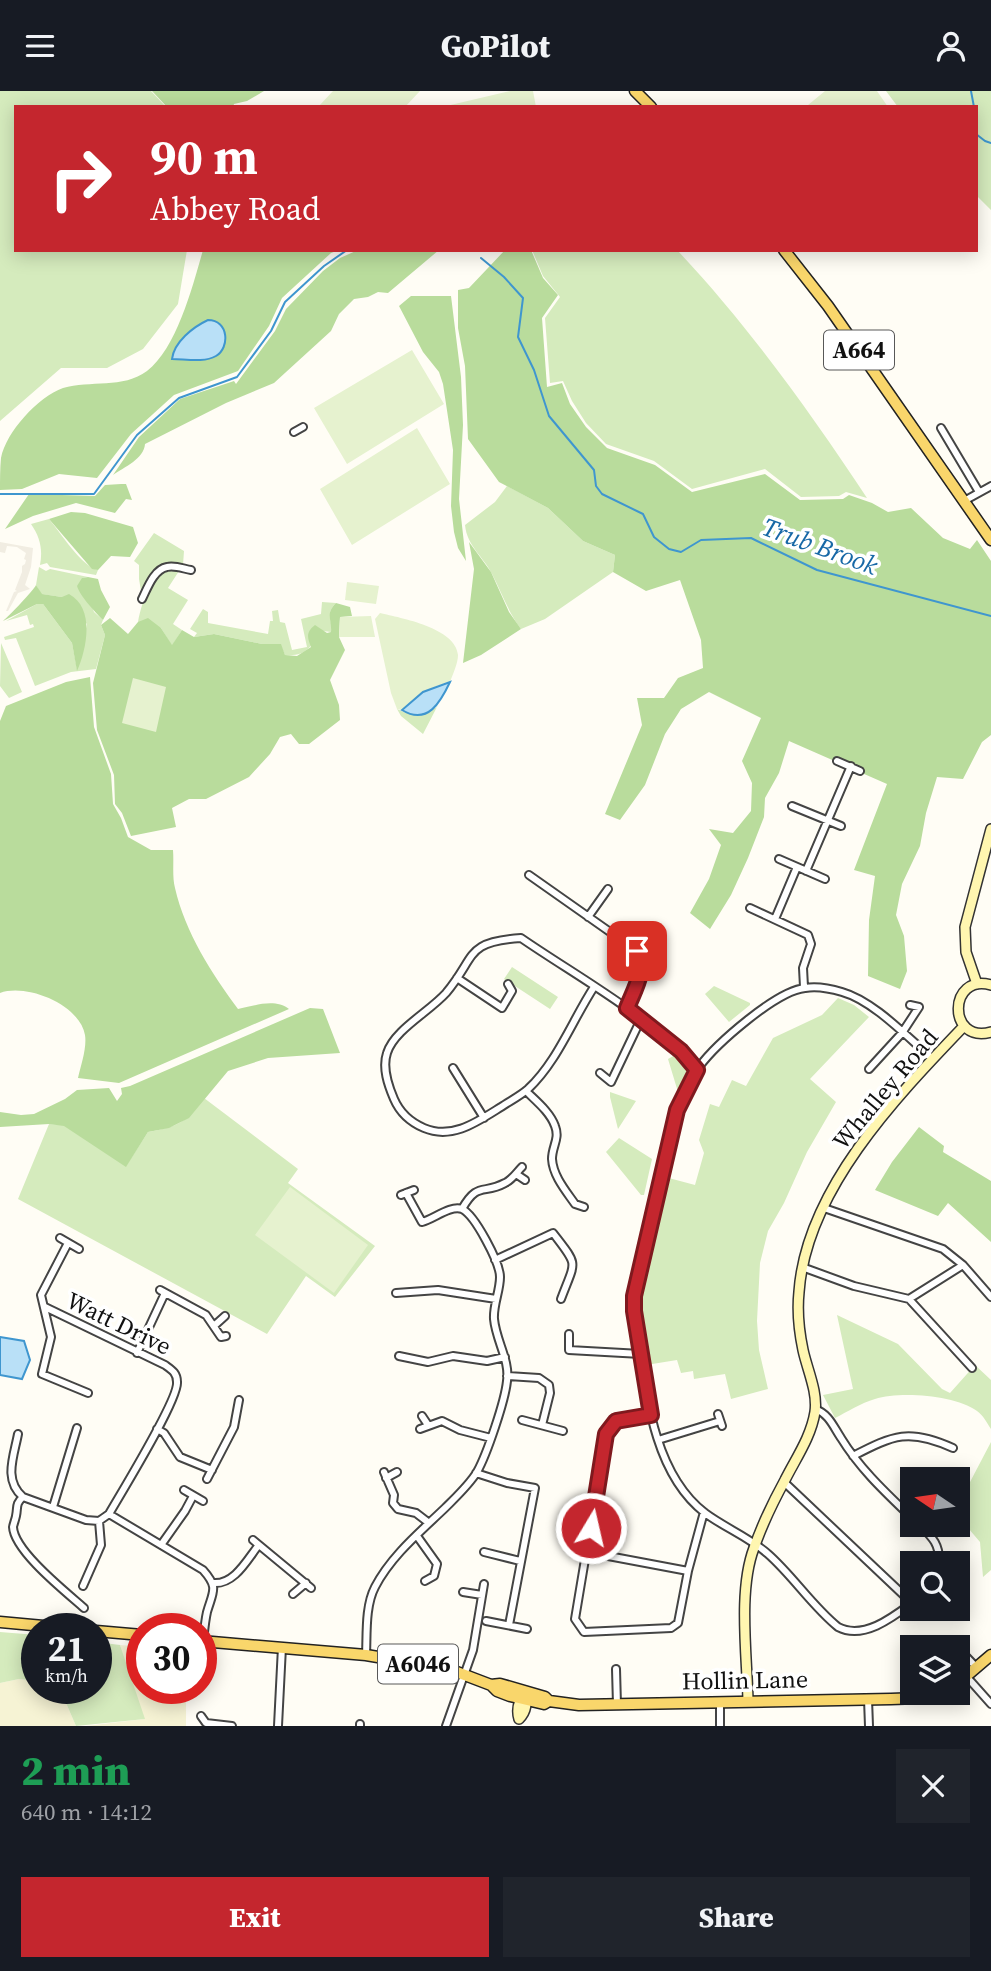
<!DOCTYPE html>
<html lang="en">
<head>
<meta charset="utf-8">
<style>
  body { margin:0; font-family:"Source Serif 4",serif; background:#20242c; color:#f1f3f6; height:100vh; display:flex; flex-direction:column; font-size:26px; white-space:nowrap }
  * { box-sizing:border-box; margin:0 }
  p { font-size:23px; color:#9ea1a6 }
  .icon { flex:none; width:38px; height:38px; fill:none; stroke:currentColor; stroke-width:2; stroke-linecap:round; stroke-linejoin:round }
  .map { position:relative; height:1635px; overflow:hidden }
  .panel { display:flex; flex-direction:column; background:#171b24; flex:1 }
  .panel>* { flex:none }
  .guide { position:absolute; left:14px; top:14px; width:964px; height:147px; border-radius:0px; box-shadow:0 4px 18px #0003; background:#c4262e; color:#fff; overflow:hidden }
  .needle { width:46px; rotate:283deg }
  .buttons { position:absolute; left:900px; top:1376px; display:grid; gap:14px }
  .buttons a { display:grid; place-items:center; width:70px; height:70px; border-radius:0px; background:#171b24; box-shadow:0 4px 18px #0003; font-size:35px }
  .speed { position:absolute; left:21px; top:1522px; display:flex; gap:14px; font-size:35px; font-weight:700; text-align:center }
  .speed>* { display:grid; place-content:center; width:91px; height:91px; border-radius:50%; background:#171b24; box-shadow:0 4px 18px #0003; line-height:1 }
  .speed small { font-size:18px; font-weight:400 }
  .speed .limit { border:10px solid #d22; background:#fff; color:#111 }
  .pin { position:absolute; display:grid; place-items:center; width:60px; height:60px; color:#fff; margin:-30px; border-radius:14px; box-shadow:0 4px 10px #0006 }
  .me { position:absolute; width:77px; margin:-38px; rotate:9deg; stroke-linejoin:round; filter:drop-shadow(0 0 5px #0008) }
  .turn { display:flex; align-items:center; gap:24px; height:147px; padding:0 21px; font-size:32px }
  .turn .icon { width:91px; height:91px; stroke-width:2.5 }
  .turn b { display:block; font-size:49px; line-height:60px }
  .round { display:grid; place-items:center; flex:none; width:74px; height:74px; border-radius:0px; background:#20242c }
  .headline { display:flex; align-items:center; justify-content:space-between; height:119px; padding:0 21px }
  h1 { font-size:42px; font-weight:800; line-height:52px; color:#1e9e55 }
  .action { display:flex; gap:14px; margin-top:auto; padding:14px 21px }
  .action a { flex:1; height:80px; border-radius:0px; background:#c4262e; color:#fff; font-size:28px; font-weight:800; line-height:80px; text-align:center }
  .action a+a { background:#20242c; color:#f1f3f6 }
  header { display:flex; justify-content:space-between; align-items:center; height:91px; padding:0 21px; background:#171b24; font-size:32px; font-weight:800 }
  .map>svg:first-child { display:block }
</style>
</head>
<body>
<header><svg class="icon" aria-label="menu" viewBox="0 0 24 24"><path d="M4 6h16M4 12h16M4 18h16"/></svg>GoPilot<svg class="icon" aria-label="person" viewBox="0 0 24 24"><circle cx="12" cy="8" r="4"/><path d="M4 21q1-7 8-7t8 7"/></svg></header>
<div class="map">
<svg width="991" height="1635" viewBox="0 0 991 1635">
  <rect width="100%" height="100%" fill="#fffdf5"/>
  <path fill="#f6f3d4" d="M 120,1554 L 142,1556 L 142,1598 L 186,1598 L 186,1635 L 86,1635 L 144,1628 Z
    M 19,1588 L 37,1590 L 37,1598 L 55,1598 L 63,1605 L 76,1635 L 0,1635 L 0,1592 Z"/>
  <path fill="#d5ebbd" d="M 0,0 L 151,0 L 166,16 L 16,16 L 16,159 L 187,159 L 178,213 L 143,258 L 107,277 L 61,277 L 0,330 Z
    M 886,0 L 991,0 L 991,119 L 977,105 L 976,16 L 898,16 Z
    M 532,159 L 677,159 C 747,233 811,322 867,407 L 846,401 L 839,405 L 801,406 L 765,378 L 692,398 L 654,370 L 606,353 L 586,332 L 572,310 L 563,290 L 550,292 L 545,227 L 560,206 L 543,185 Z
    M 507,395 L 548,417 L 583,450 L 615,464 L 613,481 L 545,528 L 521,538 C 508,521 502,502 492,483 C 483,465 467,455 465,434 L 495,411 Z
    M 49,428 C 60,441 82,476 98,479 L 96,484 L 50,476 L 47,472 L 40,474 C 43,458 40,446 31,433 Z
    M 154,442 L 184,460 L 183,474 C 160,466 152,483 141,500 L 139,488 L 139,474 L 134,470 Z
    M 39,476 L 46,480 L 50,478 L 88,486 L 82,487 L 94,521 L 103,529 L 101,534 L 105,544 L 96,578 L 71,581 L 35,595 L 16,547 L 5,549 L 4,546 L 34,536 L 33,533 L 30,534 L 27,524 L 6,530 L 37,513 L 43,513 L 72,552 L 77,578 L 87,533 L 62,506 L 41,503 L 36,494 Z
    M 166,478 L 179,480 L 168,497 L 188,509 L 173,533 L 182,539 L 172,555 L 161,537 L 138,531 C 142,510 149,491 166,478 Z
    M 322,511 L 336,512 C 325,523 333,528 331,541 L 323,540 C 311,555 306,566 285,564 L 280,553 L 262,553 L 214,543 L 194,546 L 197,542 L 190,538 L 203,518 L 208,521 L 208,532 L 268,543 L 270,530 L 273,530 L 272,520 L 278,519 L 280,531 L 285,532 L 292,559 L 307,556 L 301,528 L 321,523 Z
    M 1,552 L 22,601 L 9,607 L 0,595 Z
    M 438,614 L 423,643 L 401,625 L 397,618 L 406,622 L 436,617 Z
    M 512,876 L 558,906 L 550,918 L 504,888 Z
    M 714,895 L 750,912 L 750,914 L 729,931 L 705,903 Z
    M 838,907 L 854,914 L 869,926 L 810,988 L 836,1011 L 807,1061 L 784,1112 L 768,1140 L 760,1172 L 757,1230 L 759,1259 L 768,1298 L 731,1308 L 725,1283 L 694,1288 L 693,1280 L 681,1282 L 677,1269 L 646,1274 L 640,1206 L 665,1086 L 695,1094 L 704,1062 L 699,1049 L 710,1013 L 719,1016 L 732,989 L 746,995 L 773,947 L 822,924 Z
    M 675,964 L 687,980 L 686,986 L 678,1001 L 668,968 Z
    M 610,1001 L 636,1010 L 618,1038 L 610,1006 Z
    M 204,1007 L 298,1078 L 288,1092 L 375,1155 L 335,1206 L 306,1185 L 267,1243 L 18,1108 L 49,1033 L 64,1034 L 126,1075 L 148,1041 C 179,1035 184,1033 204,1007 Z
    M 619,1047 L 652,1068 L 644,1104 L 641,1104 L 606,1061 Z
    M 837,1224 L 898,1253 L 942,1298 L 950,1302 L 975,1274 L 991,1289 L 991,1338 C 987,1332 983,1324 977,1320 C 955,1304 900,1300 875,1308 C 861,1312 847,1321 835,1327 L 823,1304 L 853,1298 Z
    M 991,1351 L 991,1479 L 983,1486 L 980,1451 L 957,1424 L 957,1412 L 959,1412 Z
    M 0,1541 L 37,1544 L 37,1590 L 19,1588 L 0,1592 Z
    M 96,1551 L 120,1554 L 145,1628 L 76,1635 L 63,1605 L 55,1598 L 96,1598 Z"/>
  <path fill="#b9dc9c" d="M 152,0 L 264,0 L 247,10 L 234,13 L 233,16 L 167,16 Z
    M 203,159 L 339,159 L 331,162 L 282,207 L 269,235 L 238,280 L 174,304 L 131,343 L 97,387 L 59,383 L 22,398 L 0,399 C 0,389 0,377 1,367 C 6,341 38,306 63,297 C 90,289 123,298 147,280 C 177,257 193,194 203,159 Z
    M 358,159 L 439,159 L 388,202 L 378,201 L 368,206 L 354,208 L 339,223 L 331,240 L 274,292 L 226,312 L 145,353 C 144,368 124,376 113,384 L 139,346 L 180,308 L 234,290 L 236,293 L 275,240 L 286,218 L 323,180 L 340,167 Z
    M 505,159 L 531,159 L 543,187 L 558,204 L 542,227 L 547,296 L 562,292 L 570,313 L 586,336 L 607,357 L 655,374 L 692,401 L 765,383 L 800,409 L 843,408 L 849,404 L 872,412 L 888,421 L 911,417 L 943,447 L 970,458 L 977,449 L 991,470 L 991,644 L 982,651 L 963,688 L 937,686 L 926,722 L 920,755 L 902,793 L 896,824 L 904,845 L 907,880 L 900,898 L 868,885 L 869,829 L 875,785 L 854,779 L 887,693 L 789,650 L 779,682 L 765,707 L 764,726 L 748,767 L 731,804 L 710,838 L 690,822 L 709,788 L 721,754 L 709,738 L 733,742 L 751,720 L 752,692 L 742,670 L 761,627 L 709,601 L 681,618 L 665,643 L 645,694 L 620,729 L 605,723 L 642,634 L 637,607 L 664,607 L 678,587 L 703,577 L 701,549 L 680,489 L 646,500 L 613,481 L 615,464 L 583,450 L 548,417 L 499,391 L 468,348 L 465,275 L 458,237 L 458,199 L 469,197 Z
    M 411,205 L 451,205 L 461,286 L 463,334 L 459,408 L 466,470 L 458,457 L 454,441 L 451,415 L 453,359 L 443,293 L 439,281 L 423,261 L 399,215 Z
    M 121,393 L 126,393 L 132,409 L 126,408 L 115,422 L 76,412 L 33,425 L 5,438 L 29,403 L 95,405 L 105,394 Z
    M 71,421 L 85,422 L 133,436 L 138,452 L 130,466 L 111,465 L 98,479 L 92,478 L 49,428 Z
    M 469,451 L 491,481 L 509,521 L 521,538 L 481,564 L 463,572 L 474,478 Z
    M 88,486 L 98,488 L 101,499 L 110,516 L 103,529 C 95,521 80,505 77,495 L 82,487 Z
    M 36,494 L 42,503 L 62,506 L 69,503 C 95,517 87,557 77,580 L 72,552 L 43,513 L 37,513 L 3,530 C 9,525 34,499 36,494 Z
    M 336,512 L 350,516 L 352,525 L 340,526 L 339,546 L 345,559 L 330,589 L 339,614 L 340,629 L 309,653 L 299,653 L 291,643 L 280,646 L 270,663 L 249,686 L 206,708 L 189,708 L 172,717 L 176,736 L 131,745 L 122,722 L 115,713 L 114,684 L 97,639 L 93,592 L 105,544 L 101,534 L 110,527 L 128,543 L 138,531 L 148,527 L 161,537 L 172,554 L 182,539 L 194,546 L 214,543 L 262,553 L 281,553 L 285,564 L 297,565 L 311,556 C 307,546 306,541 315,534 L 327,542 L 331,541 C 332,528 325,523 336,512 Z
    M 90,586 L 94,636 L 111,683 L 113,713 L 121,727 L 128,746 L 151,759 L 173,759 C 174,771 172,786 175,797 C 185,841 212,883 238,918 C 253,915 275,907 289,918 L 119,992 L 78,987 C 81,974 87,957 85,944 C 80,914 27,892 0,902 L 0,630 L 6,615 L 66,591 Z
    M 310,917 L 323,918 L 340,962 L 268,967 L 228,980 L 189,1027 L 169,1037 L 148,1041 L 126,1076 L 64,1035 L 49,1033 L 0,1036 L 0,1021 L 21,1024 L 34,1023 L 65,1008 L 77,999 L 109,997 L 117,1010 L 122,1003 L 121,997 L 130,995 Z
    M 919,1036 L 944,1055 L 943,1061 L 991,1090 L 991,1151 L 948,1112 L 938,1125 L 875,1099 L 892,1071 Z"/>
  <path fill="#e6f2cf" d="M 333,0 L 420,0 L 405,16 L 318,16 Z
    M 510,0 L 533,0 L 536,16 L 442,16 Z
    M 825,0 L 877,0 L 888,16 L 809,16 L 808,14 Z
    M 412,259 L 444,313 L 347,373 L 314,317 Z
    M 417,337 L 450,393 L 352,454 L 320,398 Z
    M 347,491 L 379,495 L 376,513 L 345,509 Z
    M 380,522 C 401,527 456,537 458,564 C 458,572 453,583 450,591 C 432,595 415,605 402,619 L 397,618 L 391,602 L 375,528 Z
    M 371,525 L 375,546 L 339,546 L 340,526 Z
    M 133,587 L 166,596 L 156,641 L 122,632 Z
    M 290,1096 L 368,1154 L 334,1202 L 255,1144 Z"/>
  <path fill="#f1ede2" d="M 0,451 L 33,457 L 31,476 L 25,494 L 30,498 L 18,502 L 8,520 L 6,520 L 14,501 L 17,500 L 15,499 L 22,481 L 22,475 L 25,473 L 26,469 L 24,468 L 26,462 L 17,456 L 7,455 L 5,462 L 0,461 Z"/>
  <path fill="#b9e0f7" stroke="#3f96cf" stroke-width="2" d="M 208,229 C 229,229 230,257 216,265 C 204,272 185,268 172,268 C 174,251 193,236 208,229 Z
    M 450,591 C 441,610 428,635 402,619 L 423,601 Z
    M 0,1246 L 24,1250 L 30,1269 L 22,1288 L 0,1284 Z"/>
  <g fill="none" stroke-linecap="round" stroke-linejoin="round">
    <path stroke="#3f96cf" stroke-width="2" d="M 971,0 L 974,16
      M 976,43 L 985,50 L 991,52
      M 481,167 L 504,186 L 523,207 L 518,246 L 534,279 L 549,325 L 594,379 L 596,395 L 602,403 L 643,423 L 654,446 L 669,458 L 681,461 L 701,449 L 751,447 L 817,479 L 991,525
      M 0,403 L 94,403 L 137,344 L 179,307 L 237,286 L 271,240 L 285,211 L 324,175 L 347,159"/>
    <g stroke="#444" stroke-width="10">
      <path id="street" d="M 941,337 L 979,401
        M 294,341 L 303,336
        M 964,410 L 991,395
        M 142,508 C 147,498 154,478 167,476 C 175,474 184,478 191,479
        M 837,670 L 860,680
        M 792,715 L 841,735
        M 779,768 L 825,788
        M 806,780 L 851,675
        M 529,784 L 637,860 C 647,879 634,899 627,917
        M 750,817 L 808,844 L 811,853 L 803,877 L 804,896
        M 588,826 L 608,798
        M 775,828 L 797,776
        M 457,887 L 502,917 L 512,900 L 508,893
        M 594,896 C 572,930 557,971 528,998 C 520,1005 510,1010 501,1016 C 477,1031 452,1049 424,1037 C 410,1031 400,1022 394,1008 C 388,994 382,977 387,962 C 394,939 429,921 446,902 C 477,865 464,851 521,847 C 579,887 651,925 697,979
        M 453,977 L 484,1027
        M 869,978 L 902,942 L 919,916 L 910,914
        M 600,982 L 611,991 L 641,928
        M 526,1000 C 536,1010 550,1021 555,1035 C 560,1048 552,1055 552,1068 C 553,1085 566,1100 575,1113 L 584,1116
        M 516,1083 L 525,1089
        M 401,1104 L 414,1099
        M 824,1117 L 943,1158 L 963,1174 L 991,1206
        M 462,1118 C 478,1090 483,1104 505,1092 C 512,1089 517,1081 522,1076
        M 60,1147 L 79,1158
        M 68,1152 L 41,1204 L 51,1246 L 42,1283 L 88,1302
        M 495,1169 L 553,1142 C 579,1176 576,1168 561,1208
        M 802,1176 L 854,1195 L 909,1208 L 963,1174
        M 160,1199 L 206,1224 L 221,1246 L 226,1245
        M 396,1202 L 438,1199 L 496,1208
        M 909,1208 L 972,1277
        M 45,1216 L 165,1274 C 172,1279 177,1282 177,1291 C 179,1308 121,1402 109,1423
        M 215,1234 L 225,1225
        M 569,1243 L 569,1259 L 641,1263
        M 137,1262 L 165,1202
        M 399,1265 L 428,1271 L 453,1265 L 487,1270 L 505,1266
        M 507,1285 L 539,1287 L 549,1294 L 550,1302 L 542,1334
        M 815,1318 C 829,1323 833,1335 841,1347 C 860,1378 886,1402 912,1427
        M 718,1323 L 722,1335
        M 651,1324 L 616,1330 L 606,1343 L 575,1528 L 584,1541 L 671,1537 L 678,1532 L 688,1480 L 704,1421
        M 422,1325 L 428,1334
        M 522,1329 L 563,1340
        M 157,1338 L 164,1342 L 180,1366 L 212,1379
        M 420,1338 L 442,1330 L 460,1339 L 491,1347
        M 18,1343 C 14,1365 3,1389 23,1406 L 86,1429 L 99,1430 L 109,1423 L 203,1479 C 219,1497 213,1500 207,1521 C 205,1530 204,1541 203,1550
        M 658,1349 L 720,1330
        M 853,1365 C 894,1344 909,1337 953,1357
        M 384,1381 L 394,1404 L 393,1412 L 398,1418 L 416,1422 L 429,1432
        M 476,1382 L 507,1392 L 535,1397 L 509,1534
        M 386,1387 L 397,1381
        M 207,1388 L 234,1336 L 239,1309
        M 784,1391 L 912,1512 C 892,1527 863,1549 838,1536 C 812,1515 793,1485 768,1463 C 749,1446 725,1437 705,1422 C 648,1378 645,1286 634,1220 L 634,1205 L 677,1019 C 683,1004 689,989 699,976 C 716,953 776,900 805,897 C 816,895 832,898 842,901 C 874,910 908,947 933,968
        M 184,1399 L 203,1410
        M 23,1406 C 15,1413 18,1416 16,1425 C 16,1426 13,1435 13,1436 C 14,1460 66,1501 84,1517
        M 53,1416 L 77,1337
        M 919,1433 C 932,1446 940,1453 939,1472
        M 417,1445 L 437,1473 L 434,1485 L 425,1490
        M 253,1449 L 311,1497
        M 161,1454 L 185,1420 L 193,1405
        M 484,1461 L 520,1470
        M 587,1461 L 688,1480
        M 213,1492 C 234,1494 247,1469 258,1455
        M 83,1495 L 101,1454 L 99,1430
        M 463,1501 L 482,1504
        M 293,1503 L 306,1492
        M 486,1530 L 527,1538
        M 957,1556 L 977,1577
        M 366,1564 C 367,1543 365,1515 375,1496 C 391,1465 420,1441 445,1417 C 456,1406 469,1394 477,1381 C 487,1363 505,1310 507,1290 C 510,1269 496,1250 494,1228 C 493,1214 500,1200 500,1186 C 500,1172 475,1124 462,1118 C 450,1114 434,1128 422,1131 L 406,1102
        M 616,1578 L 617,1614
        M 967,1586 L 991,1613
        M 868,1608 L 869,1635
        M 720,1611 L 720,1635
        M 201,1625 L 206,1632 L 232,1635
        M 278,1635 L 282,1556
        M 360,1635 L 360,1633
        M 446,1635 L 473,1559 L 484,1493"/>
    </g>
    <g stroke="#333" stroke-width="12">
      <path id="secondary" d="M 977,893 L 966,861 L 965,836 L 991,738
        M 991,894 C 948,882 947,953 991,941
        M 525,1601 C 527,1611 527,1620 519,1628 C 516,1618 519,1609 525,1601 Z
        M 748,1610 C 747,1564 738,1499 754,1457 C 762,1434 773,1411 785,1389 C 796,1367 811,1346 815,1321 C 818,1301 807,1278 803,1259 C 799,1240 797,1220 799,1201 C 806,1099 897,1005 964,935"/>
    </g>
    <g stroke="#222" stroke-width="13">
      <path id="primary" d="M 635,0 L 651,16
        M 784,159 L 828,215 L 991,449
        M 0,1531 L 76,1538
        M 96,1540 L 142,1544
        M 201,1550 L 366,1564 L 449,1578 L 491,1594 L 497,1600 L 510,1605 L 544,1613 L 549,1610 L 579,1614 L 891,1608 L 918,1607 L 941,1601
        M 957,1593 L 991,1564
        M 491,1594 L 500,1593 L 545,1606 L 549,1610"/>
    </g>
    <use href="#street" stroke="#fff" stroke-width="6"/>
    <use href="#secondary" stroke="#fff6b0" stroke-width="9"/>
    <use href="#primary" stroke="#f9d66b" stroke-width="10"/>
  </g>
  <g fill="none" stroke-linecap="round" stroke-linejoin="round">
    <g stroke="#7f191e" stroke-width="18">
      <path id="route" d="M 591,1437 L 606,1343 L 616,1330 L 651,1324 L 634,1220 L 634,1205 L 677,1019 L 697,979 L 681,960 L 627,917 C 634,899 647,879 637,860"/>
    </g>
    <use href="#route" stroke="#c4262e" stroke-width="12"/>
  </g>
  <g text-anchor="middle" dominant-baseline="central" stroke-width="7" stroke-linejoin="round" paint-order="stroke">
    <g fill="#fff" stroke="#585858" stroke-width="2">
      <rect x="824" y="239.5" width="70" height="39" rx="5"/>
      <rect x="378" y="1553.5" width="80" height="39" rx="5"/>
    </g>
    <g font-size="23" font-weight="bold" fill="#111">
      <text x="859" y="259">A664</text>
      <text x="418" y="1573">A6046</text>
    </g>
    <g font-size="24" fill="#111" stroke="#fff">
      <text transform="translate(885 998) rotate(-50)">Whalley Road</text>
      <text transform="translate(119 1232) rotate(26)">Watt Drive</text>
      <text transform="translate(745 1589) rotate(-1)">Hollin Lane</text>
    </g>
    <g font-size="26" font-style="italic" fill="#1768a6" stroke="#fff">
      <text transform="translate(820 455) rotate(20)">Trub Brook</text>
    </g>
  </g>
</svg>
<div class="buttons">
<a><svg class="needle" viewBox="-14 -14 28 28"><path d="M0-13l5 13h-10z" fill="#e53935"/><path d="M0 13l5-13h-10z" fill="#9ea1a6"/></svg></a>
<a><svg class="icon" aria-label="search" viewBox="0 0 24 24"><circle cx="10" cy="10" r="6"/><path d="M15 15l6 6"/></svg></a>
<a><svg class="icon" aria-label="layers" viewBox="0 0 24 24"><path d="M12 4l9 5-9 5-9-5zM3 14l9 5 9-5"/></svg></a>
</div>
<div class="speed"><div>21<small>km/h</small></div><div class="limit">30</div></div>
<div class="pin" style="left:637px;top:860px;background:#d93025"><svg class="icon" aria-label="arrive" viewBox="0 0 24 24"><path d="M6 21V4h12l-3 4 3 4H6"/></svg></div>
<svg class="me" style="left:591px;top:1437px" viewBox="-20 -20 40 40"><circle r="17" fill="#c4262e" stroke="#fff" stroke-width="3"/><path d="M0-11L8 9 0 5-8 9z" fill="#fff"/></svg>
<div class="guide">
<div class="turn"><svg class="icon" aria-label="right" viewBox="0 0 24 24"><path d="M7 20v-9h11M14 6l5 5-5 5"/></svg><div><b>90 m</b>Abbey Road</div></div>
</div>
</div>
<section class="panel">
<div class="headline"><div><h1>2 min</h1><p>640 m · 14:12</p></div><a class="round"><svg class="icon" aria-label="close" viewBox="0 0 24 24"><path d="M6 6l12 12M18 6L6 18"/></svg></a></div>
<div class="action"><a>Exit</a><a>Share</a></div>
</section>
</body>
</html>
